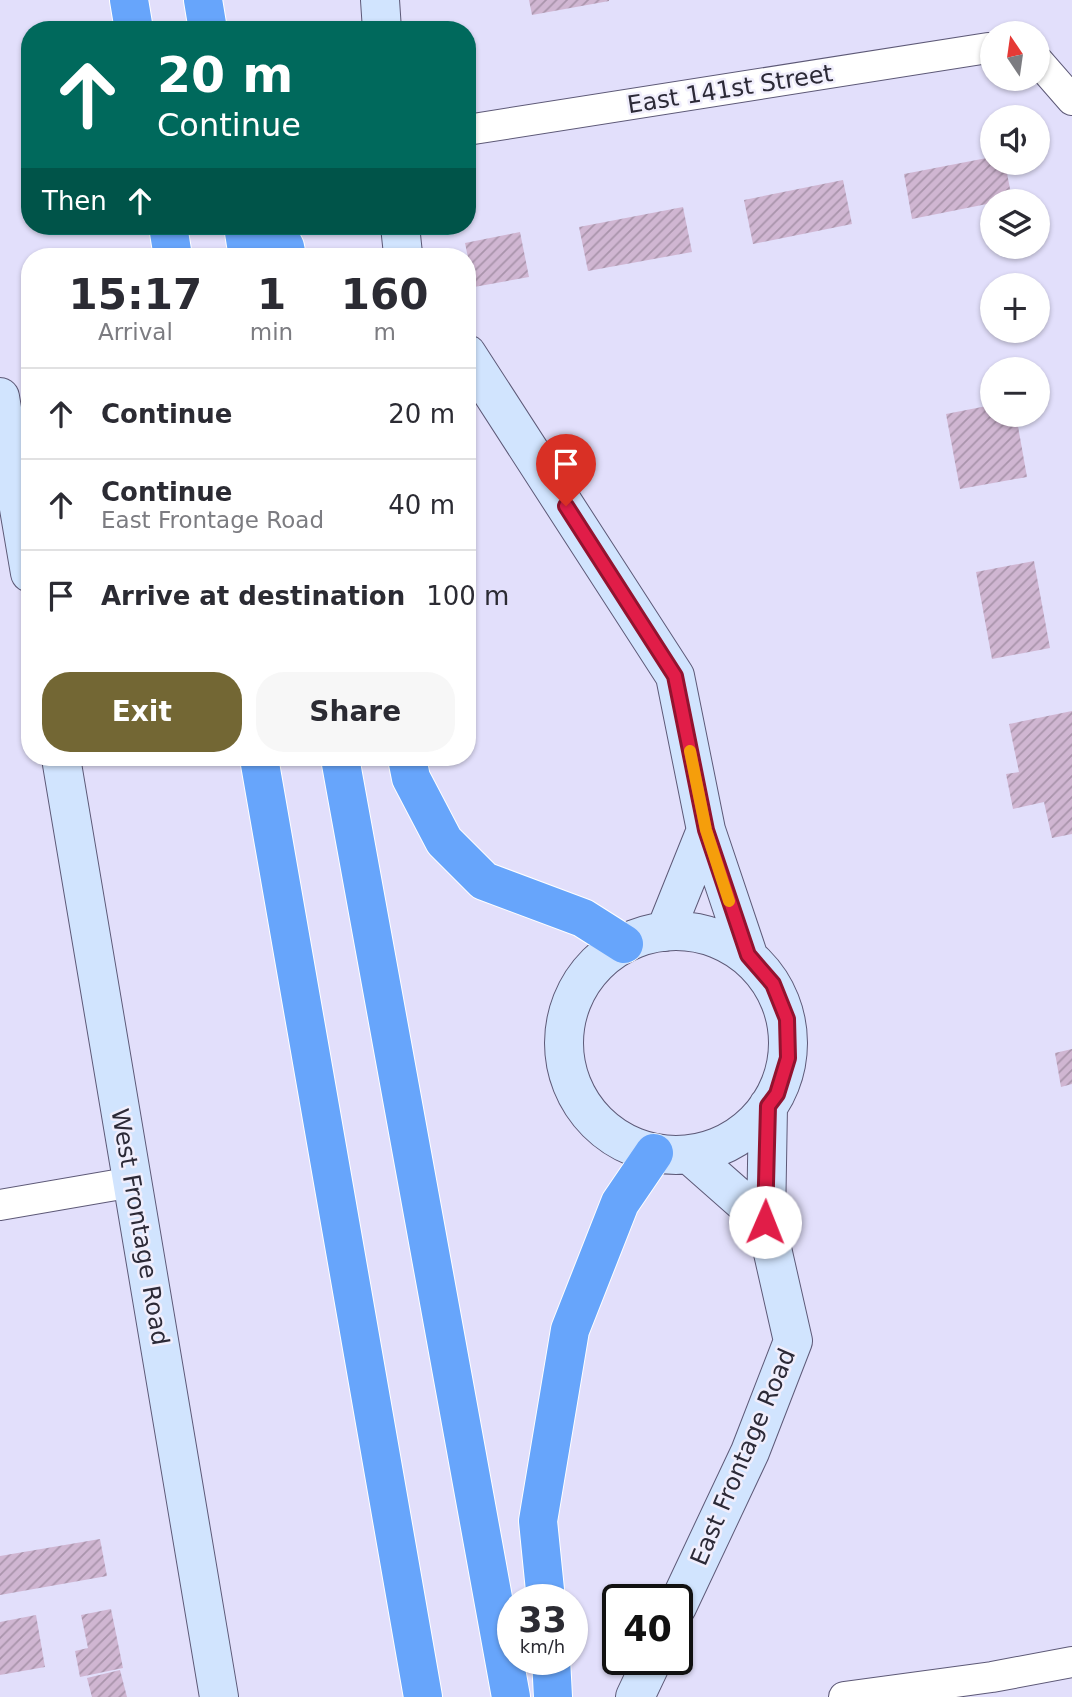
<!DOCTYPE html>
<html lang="en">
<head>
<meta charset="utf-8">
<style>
  body { margin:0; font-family:"DejaVu Sans",sans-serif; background:#f7f7f7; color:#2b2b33; height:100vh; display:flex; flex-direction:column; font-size:26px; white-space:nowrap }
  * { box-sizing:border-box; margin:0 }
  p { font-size:23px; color:#7c7c81 }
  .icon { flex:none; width:38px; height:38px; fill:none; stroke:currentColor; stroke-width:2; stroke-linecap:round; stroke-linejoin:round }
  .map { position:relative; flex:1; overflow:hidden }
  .drawer { position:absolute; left:21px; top:248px; width:455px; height:518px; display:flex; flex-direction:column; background:#fff; border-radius:28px; box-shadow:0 2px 5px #0004 }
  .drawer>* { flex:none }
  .guide { position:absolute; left:21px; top:21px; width:455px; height:214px; border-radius:28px; box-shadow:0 2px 5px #0004; background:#00695c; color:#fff; overflow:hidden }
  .needle { width:46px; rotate:347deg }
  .tools { position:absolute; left:980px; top:21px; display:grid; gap:14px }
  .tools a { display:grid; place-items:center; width:70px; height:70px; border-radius:50%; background:#fff; box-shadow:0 2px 5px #0004; font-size:35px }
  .speed { position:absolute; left:497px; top:1584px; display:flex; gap:14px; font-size:35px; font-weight:700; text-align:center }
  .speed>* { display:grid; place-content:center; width:91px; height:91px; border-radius:50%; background:#fff; box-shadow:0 2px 5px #0004; line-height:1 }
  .speed small { font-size:18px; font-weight:400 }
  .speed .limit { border:4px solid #111; border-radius:10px; background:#fff; color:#111 }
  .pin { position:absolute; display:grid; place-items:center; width:60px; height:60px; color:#fff; margin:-72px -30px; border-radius:50% 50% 50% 0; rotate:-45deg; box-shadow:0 0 7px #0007 }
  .pin .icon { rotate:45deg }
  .me { position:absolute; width:77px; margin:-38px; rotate:1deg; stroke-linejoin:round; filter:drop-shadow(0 0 5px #0008) }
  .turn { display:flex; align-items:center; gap:24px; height:147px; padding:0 21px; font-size:32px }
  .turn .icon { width:91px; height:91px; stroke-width:2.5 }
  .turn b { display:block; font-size:49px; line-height:60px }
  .then { display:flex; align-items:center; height:66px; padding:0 21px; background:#0003; gap:14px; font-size:26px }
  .eta { display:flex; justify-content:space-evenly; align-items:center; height:119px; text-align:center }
  .eta b { font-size:42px; font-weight:600; line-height:49px }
  .primary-button { display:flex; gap:14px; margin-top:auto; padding:14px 21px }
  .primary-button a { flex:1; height:80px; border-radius:28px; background:#736734; color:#fff; font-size:28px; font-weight:600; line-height:80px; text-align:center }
  .primary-button a+a { background:#f7f7f7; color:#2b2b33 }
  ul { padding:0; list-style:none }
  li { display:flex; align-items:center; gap:21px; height:91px; padding:0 21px; border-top:2px solid #e1e1e2 }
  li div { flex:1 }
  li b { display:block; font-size:26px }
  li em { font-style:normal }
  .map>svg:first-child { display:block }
</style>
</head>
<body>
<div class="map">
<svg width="1072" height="1697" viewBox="0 0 1072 1697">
  <defs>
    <pattern id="building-hatch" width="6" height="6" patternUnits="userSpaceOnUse" patternTransform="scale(1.75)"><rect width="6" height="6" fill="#d0b6d2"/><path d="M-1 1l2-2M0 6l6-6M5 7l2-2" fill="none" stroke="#a994ab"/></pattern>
  </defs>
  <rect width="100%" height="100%" fill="#e2dffb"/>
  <path fill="url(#building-hatch)" d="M 529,0 L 609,0 L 609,1 L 532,15 Z
    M 992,157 L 992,163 L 1005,163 L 1012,199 L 992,201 L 992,203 L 912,219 L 904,174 Z
    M 843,180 L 852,224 L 753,244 L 744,200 Z
    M 683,207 L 692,252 L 588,271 L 579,227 Z
    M 520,232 L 529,277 L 474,287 L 465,243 Z
    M 992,405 L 992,415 L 1016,415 L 1027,477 L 960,489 L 946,414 Z
    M 1034,561 L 1050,648 L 992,659 L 976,572 Z
    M 1072,711 L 1072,834 L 1052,838 L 1044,802 L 1013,809 L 1006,774 L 1019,772 L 1009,724 Z
    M 1072,1049 L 1072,1084 L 1061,1087 L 1055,1053 Z
    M 100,1539 L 107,1576 L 0,1595 L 0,1556 Z
    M 111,1609 L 123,1668 L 80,1677 L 75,1651 L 88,1648 L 81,1615 Z
    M 36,1615 L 45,1667 L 0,1675 L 0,1622 Z
    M 120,1670 L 127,1697 L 92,1697 L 87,1678 Z"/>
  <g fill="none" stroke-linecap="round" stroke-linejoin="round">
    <g stroke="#5d5977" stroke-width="32">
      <path id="street" d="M 1038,61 L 1072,100
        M 467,130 L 988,48 L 992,50
        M 0,1205 L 133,1182
        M 844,1697 L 992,1677 L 1072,1662"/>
    </g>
    <g stroke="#5d5977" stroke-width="40">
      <path id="secondary" d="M 380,0 L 382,30
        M 400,226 L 403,254 L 405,257
        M 467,354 L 675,676 L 706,830 L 748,955
        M 0,397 L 30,573
        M 61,758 L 219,1697
        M564 1043a112 112 0 1 1 224 0a112 112 0 1 1-224 0Z
        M 665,932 L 706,830
        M 690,1155 L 766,1222
        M 677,1607 L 750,1452 L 793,1341 L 766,1222 L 768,1106
        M 635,1697 L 653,1659"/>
    </g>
    <g stroke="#fff" stroke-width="40">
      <path id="highway" d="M 129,0 L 134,30
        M 203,0 L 208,30
        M 168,226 L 173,257
        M 243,226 L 248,257
        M 274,226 L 285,247 L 287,257
        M 259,758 L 423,1697
        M 340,758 L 511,1697
        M 407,758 L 411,778 L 444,841 L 484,881 L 583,918 L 624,944
        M 546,1600 L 538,1521 L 570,1330 L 620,1203 L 654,1153
        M 551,1659 L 553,1697"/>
    </g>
    <use href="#street" stroke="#fff" stroke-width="30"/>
    <use href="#secondary" stroke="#d1e4fe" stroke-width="38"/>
    <use href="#highway" stroke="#67a5fb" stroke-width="38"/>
  </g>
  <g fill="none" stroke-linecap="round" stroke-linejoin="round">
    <g stroke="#92132f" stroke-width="18">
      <path id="route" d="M 566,506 L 675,676 L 706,830 L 748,955 L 773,984 L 787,1019 L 788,1058 L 777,1094 L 768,1106 L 765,1222"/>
    </g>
    <use href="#route" stroke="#e11d48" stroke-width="12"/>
    <path stroke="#f59e0b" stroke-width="12" d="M 690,751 L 706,830 L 729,901"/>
  </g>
  <g text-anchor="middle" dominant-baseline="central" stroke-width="5" stroke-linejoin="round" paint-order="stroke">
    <g font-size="24" fill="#2c2a37" stroke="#f0eefc">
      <text transform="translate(730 89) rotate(-9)">East 141st Street</text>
      <text transform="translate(140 1227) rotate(80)">West Frontage Road</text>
      <text transform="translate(743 1457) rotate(-67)">East Frontage Road</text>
    </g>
  </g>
</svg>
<div class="tools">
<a><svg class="needle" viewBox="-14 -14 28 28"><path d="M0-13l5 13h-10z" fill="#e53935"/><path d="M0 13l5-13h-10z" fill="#7c7c81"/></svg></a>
<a><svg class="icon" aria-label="sound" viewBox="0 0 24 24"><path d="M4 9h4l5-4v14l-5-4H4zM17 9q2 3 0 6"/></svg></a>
<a><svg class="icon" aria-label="layers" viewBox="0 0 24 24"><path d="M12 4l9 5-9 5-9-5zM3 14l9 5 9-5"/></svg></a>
<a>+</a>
<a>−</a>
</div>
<div class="speed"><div>33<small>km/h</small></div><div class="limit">40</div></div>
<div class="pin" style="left:566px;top:506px;background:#d93025"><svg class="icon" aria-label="arrive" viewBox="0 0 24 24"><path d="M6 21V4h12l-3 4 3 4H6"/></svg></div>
<svg class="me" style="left:765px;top:1222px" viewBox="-20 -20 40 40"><circle r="19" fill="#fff"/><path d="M0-13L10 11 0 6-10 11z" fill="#e11d48"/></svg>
<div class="guide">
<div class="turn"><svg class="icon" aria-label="ahead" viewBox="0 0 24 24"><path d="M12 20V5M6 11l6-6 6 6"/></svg><div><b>20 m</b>Continue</div></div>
<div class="then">Then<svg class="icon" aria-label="ahead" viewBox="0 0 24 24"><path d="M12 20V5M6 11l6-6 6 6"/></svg></div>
</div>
<section class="drawer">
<div class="eta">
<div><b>15:17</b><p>Arrival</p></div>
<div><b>1</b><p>min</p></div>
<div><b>160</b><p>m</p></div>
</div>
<ul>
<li><svg class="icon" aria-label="ahead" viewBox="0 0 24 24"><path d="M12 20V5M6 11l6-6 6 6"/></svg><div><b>Continue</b></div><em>20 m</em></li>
<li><svg class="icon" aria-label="ahead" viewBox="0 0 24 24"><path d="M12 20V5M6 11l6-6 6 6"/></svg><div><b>Continue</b><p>East Frontage Road</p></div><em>40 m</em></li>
<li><svg class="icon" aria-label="arrive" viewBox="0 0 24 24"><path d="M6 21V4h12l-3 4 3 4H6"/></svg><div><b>Arrive at destination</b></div><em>100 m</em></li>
</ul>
<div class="primary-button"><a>Exit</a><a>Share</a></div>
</section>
</div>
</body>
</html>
